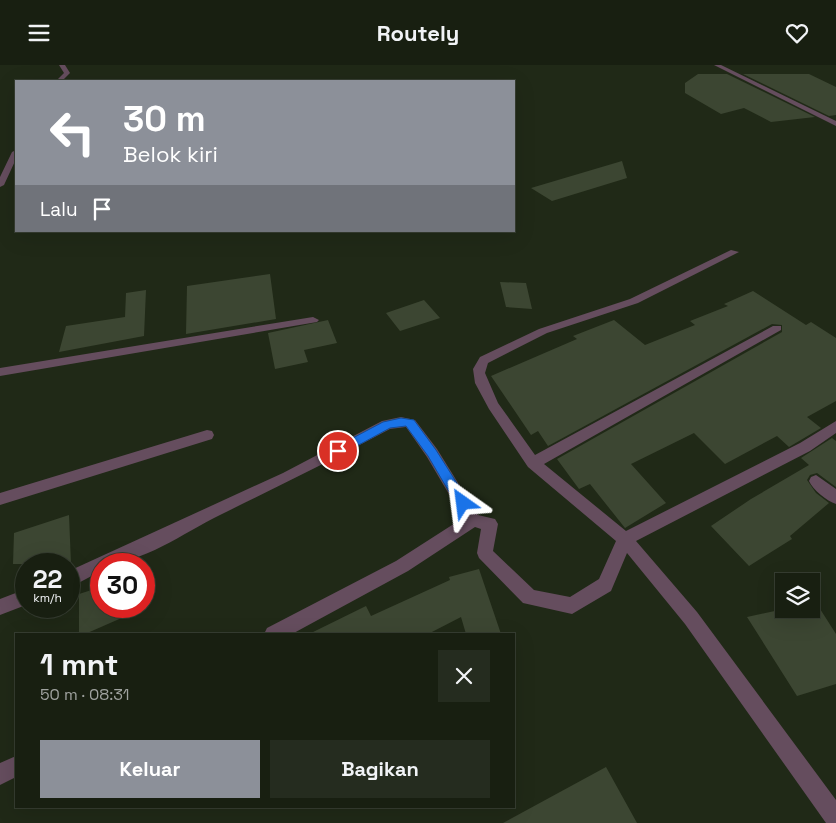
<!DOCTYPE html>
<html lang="id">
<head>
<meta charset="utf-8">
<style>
  body { margin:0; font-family:"Space Grotesk",sans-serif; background:#252c1f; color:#f1f3f6; height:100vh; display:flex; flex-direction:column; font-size:19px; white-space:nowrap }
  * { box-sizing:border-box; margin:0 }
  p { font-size:16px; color:#9fa29f }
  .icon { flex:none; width:28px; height:28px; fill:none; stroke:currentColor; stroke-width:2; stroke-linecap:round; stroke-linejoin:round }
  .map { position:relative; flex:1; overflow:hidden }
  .drawer { position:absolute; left:15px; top:568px; width:500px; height:175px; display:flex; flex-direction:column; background:#181f11; border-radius:0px; box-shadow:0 5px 20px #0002,0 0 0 1px #363d31 }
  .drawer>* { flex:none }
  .guide { position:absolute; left:15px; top:15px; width:500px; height:152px; border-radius:0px; box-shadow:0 5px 20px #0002,0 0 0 1px #363d31; background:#8c9099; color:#fff; overflow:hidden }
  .buttons { position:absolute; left:775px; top:508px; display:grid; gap:10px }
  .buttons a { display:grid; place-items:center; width:45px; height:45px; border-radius:0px; background:#181f11; box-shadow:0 5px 20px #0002,0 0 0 1px #363d31; font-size:25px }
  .speed { position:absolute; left:15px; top:488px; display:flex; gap:10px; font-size:25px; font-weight:700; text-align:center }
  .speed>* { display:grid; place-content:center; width:65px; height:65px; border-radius:50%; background:#181f11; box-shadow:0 5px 20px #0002,0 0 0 1px #363d31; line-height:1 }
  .speed small { font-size:12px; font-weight:400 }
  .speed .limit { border:8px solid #d22; background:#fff; color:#111 }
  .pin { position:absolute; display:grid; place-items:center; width:42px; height:42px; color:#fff; margin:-21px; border:2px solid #fff; border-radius:50%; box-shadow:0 1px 5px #0007 }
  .me { position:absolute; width:55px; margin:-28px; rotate:329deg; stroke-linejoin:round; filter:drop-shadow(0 0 4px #0008) }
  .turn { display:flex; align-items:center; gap:18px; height:105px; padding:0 25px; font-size:22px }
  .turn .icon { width:65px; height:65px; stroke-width:2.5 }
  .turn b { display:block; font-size:35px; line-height:42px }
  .then { display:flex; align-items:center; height:48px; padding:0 25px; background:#0003; gap:10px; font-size:19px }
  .round { display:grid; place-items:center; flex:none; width:52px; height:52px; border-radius:0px; background:#252c1f }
  .head { display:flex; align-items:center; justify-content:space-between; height:85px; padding:0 25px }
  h1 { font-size:30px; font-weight:800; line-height:38px }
  .cta { display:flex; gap:10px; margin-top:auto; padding:10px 25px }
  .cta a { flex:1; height:58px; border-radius:0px; background:#8c9099; color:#fff; font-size:20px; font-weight:800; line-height:58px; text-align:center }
  .cta a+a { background:#252c1f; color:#f1f3f6 }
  header { display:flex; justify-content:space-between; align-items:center; height:65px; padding:0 25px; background:#181f11; font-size:22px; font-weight:800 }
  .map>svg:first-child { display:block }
</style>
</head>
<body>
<header><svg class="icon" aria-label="menu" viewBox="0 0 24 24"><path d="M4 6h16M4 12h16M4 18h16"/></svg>Routely<svg class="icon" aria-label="heart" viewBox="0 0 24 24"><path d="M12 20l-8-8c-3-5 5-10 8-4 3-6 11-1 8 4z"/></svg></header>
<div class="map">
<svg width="836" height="758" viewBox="0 0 836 758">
  <rect width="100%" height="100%" fill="#202917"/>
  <path fill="#3c4632" d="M 698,9 L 727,9 L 815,52 L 771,57 L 744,43 L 721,49 L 685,28 L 685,18 Z
    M 743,9 L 809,9 L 836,22 L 836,50 L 829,51 Z
    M 622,96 L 627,113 L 552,136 L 531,123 Z
    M 270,209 L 276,254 L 186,269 L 187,221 Z
    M 500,217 L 526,218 L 532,244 L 506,242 Z
    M 146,225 L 144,271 L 59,287 L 66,261 L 125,252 L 126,228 Z
    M 753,226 L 806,260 L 811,257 L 836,273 L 836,336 L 807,352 L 821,363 L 789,382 L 777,371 L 725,399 L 694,368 L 631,399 L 666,438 L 625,463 L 590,419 L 579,424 L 557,394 L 782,267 L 782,260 L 772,259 L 548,381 L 538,366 L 531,370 L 491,311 L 577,274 L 573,271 L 614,255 L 645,280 L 695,260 L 690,256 L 728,241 L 724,239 Z
    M 424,235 L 440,253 L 400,266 L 386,248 Z
    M 328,255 L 337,278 L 304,285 L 308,297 L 275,304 L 268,268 Z
    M 832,373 L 836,376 L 836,422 L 817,408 L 810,410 L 807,415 L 816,428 L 829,438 L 790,471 L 792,474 L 749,501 L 711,461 L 751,434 L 809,400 L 801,393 Z
    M 69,450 L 71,499 L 13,499 L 14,468 Z
    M 479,504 L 501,569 L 466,569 L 461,552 L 428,569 L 309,569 L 366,541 L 371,551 L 450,515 L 449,512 Z
    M 101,522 L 101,541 L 149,541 L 85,569 L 79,569 L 79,529 Z
    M 815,536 L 836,569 L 836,619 L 797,631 L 747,552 L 784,544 L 811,544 L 811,537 Z
    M 606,702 L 637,758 L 503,758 Z"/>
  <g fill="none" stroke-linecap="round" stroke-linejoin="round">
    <path fill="#654d5e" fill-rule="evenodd" d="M 59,0 L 65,0 L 70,8 L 62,16 L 56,16 L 64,8 Z
      M 714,0 L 721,0 L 836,56 L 836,61 Z
      M 16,85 L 16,94 L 4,120 L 0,122 L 0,112 L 12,87 Z
      M 731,185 L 739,187 L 638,238 L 547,268 L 488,298 L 485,308 L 498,338 L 535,390 L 773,261 L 781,261 L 781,265 L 544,399 L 626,466 L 800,378 L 836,356 L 836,368 L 810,386 L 636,476 L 697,547 L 836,735 L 836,758 L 826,758 L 685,559 L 627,488 L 611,526 L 572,549 L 523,538 L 479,493 L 477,488 L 481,464 L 475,462 L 408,506 L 292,569 L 264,569 L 267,563 L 396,496 L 463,453 L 427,392 L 406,362 L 390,364 C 334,394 277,422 220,450 C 183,468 143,499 101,499 L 101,506 L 69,523 L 69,506 L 283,408 L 382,356 L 401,352 L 415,355 L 437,384 L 478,450 L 495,454 L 498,459 L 493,486 L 534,525 L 570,532 L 599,514 L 616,476 L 528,402 L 489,344 L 475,318 L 473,304 L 480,292 L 539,264 L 630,234 Z
      M 313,252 L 319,255 L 317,257 L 0,311 L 0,303 Z
      M 207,365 L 212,366 L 214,370 L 212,374 L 0,440 L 0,428 Z
      M 816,410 L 836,424 L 836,439 C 827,436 813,425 809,416 L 811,412 Z
      M 26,524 L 26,540 L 0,550 L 0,534 Z
      M 16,691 L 16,712 L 0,720 L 0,698 Z"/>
  </g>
  <path fill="#1a73e8" stroke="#114b97" d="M 401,353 L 414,355 L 436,385 L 467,434 L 469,438 L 467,442 L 458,442 L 428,391 L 406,361 L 390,363 L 342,389 L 334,389 L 332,386 L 334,383 L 383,357 Z"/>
</svg>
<div class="buttons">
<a><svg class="icon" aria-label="layers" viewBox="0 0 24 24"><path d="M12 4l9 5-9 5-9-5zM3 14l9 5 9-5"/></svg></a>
</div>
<div class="speed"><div>22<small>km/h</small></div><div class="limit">30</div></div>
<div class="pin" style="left:338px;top:386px;background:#d93025"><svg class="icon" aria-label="arrive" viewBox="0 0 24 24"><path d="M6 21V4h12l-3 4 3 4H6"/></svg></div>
<svg class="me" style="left:463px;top:438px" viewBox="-20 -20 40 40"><path d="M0-17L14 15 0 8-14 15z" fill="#1a73e8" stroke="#fff" stroke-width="4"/></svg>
<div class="guide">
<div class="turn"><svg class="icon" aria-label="left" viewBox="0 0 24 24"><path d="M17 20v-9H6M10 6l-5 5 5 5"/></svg><div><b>30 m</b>Belok kiri</div></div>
<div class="then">Lalu<svg class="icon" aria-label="arrive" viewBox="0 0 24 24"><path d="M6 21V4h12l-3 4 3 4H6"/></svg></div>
</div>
<section class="drawer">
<div class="head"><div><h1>1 mnt</h1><p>50 m · 08:31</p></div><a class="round"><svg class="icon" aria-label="close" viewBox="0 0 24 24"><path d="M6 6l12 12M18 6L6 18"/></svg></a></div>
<div class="cta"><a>Keluar</a><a>Bagikan</a></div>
</section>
</div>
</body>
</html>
